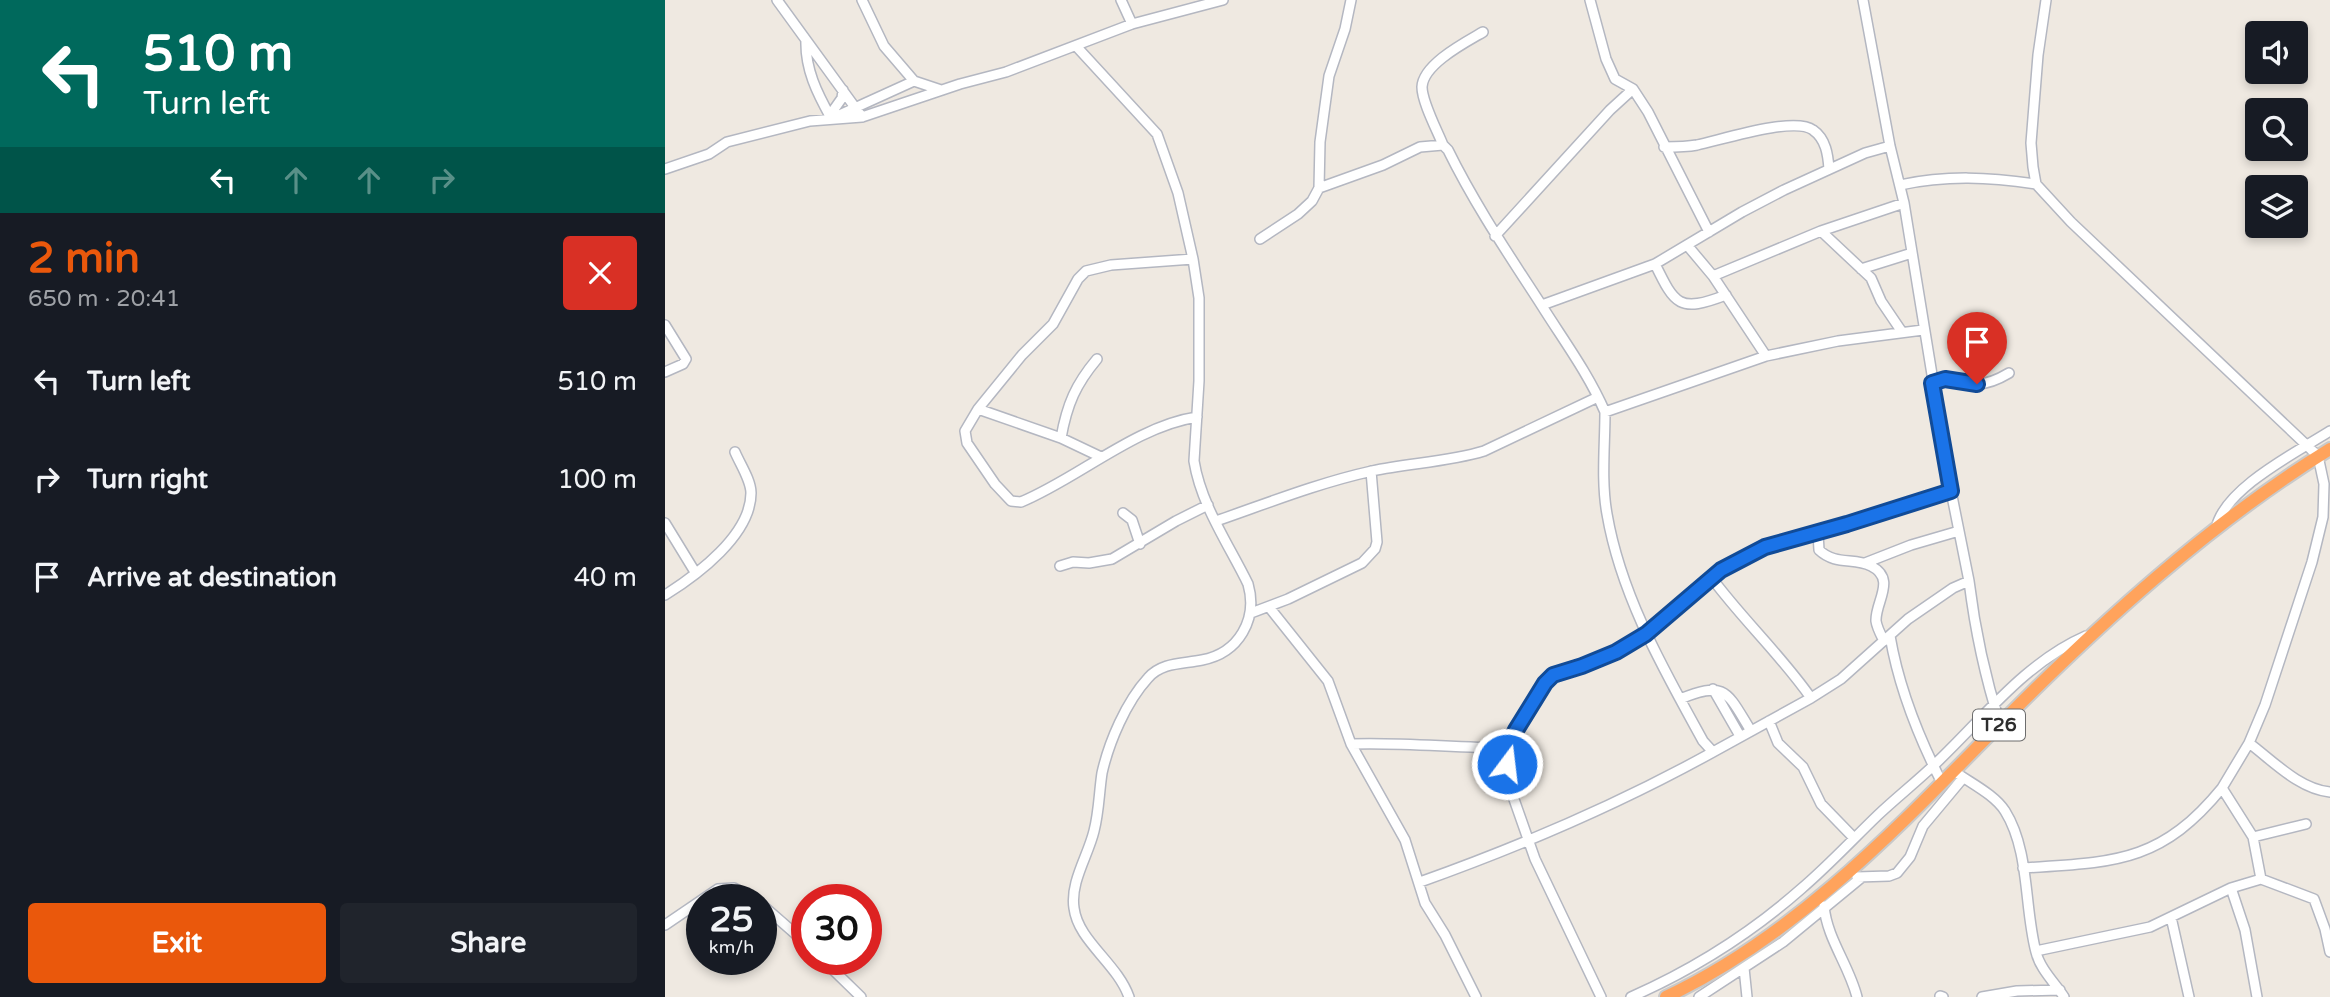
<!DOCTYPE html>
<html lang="en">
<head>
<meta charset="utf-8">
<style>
  body { margin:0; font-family:"Varela Round",sans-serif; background:#20242c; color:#f1f3f6; height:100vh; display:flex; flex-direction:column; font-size:26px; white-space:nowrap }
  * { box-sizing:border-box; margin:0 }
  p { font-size:23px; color:#9ea1a6 }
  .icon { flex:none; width:38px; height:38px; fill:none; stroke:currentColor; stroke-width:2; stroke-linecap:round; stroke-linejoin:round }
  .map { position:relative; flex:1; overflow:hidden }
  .details { display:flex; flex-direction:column; background:#171b24; width:665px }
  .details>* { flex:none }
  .guide { background:#00695c; color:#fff; overflow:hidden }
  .fabs { position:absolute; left:1580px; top:21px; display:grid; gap:14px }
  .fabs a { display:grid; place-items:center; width:63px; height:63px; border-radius:7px; background:#171b24; box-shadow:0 4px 10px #0003; font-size:35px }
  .speed { position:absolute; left:21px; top:884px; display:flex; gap:14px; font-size:35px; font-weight:700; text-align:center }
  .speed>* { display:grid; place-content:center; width:91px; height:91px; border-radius:50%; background:#171b24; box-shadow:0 4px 10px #0003; line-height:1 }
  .speed small { font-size:18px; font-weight:400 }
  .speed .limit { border:10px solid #d22; background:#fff; color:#111 }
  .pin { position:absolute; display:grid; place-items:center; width:60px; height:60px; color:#fff; margin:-72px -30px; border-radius:50% 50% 50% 0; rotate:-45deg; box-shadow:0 0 7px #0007 }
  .pin .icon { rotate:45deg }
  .me { position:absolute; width:77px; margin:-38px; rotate:15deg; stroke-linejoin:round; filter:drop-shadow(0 0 5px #0008) }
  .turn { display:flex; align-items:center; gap:24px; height:147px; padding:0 28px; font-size:32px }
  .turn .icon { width:91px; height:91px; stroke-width:2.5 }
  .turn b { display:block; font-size:49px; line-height:60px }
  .lanes { display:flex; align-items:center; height:66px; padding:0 28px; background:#0003; justify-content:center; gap:35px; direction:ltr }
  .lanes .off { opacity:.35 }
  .round { display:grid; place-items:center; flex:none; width:74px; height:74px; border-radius:7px; background:#20242c }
  .head { display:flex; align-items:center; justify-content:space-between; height:119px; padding:0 28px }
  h1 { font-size:42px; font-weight:700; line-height:52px; color:#ea580c }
  .button { display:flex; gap:14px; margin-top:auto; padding:14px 28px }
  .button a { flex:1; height:80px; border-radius:7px; background:#ea580c; color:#fff; font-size:28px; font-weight:700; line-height:80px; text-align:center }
  .button a+a { background:#20242c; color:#f1f3f6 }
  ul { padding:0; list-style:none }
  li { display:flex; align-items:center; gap:21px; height:98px; padding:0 28px }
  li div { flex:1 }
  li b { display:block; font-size:26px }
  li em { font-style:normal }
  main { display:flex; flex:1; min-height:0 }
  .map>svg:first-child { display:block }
</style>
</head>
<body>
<main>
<section class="details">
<div class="guide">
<div class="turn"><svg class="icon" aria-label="left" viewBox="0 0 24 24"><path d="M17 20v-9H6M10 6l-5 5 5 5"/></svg><div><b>510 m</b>Turn left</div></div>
<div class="lanes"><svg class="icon" aria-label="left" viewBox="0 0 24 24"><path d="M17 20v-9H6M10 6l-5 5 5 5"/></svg><svg class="icon off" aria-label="ahead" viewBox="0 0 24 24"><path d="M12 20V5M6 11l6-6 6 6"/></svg><svg class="icon off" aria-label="ahead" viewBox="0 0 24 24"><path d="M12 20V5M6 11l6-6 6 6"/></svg><svg class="icon off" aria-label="right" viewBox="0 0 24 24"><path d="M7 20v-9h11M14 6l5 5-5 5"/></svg></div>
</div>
<div class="head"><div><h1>2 min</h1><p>650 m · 20:41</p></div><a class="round" style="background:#d93025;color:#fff"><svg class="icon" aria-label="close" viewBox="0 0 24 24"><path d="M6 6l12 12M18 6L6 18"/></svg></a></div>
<ul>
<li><svg class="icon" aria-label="left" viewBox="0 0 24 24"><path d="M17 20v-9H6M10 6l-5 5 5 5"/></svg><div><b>Turn left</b></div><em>510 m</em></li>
<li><svg class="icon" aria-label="right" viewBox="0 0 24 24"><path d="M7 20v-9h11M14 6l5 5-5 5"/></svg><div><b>Turn right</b></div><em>100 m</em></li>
<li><svg class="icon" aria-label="arrive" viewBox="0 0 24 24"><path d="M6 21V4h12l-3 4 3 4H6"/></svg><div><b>Arrive at destination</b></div><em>40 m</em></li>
</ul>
<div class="button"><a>Exit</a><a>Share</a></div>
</section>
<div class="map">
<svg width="1665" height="997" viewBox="0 0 1665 997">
  <rect width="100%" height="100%" fill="#efe9e1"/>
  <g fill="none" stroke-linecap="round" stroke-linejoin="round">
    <g stroke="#b4b7c1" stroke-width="12">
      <path id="minor" d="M 112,0 L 197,117
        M 197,0 L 219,46 L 249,81 L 276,90
        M 456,0 L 467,24
        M 925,0 L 941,59 L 950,79 L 968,89 L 983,112 L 1044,232
        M 1198,0 L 1225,146 L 1239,203 L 1286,491 L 1304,581 C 1310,630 1320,677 1335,724
        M 1381,0 L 1373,55 L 1366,143 L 1368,167 L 1371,184 L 1406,222 L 1653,456 L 1659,484 L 1658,517 L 1647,562 L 1600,705 L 1584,743 L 1557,788 L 1588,837 L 1596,879
        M 141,40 C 140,69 152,93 166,118
        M 411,46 L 492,134 L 513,193 L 528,259 L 534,298 L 534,381 L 529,461 C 536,505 564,545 583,584 C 593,619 574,653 537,660 C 518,664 497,662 483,678 C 461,702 444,742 437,773 C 434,793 434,812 429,831 C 423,856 405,882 409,908 C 413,941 452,963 464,997
        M 165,115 L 177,98 L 178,90
        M 172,116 L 249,81
        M 778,145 C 772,130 757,102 757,87 C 758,64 801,42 818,32
        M 999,147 C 1010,147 1021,147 1032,145 C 1056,140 1129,116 1148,130 C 1161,139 1163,155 1164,169
        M 0,169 L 44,154 L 62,142 L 145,121 L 197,117 L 295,84 L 341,72 L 467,24 L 558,0
        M 1235,185 C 1282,175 1324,177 1371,184
        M 654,188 L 718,165 L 755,147 L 778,145 L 783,150 C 810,205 844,255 877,306 C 899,341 923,373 940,412 C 940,445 936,481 942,514 C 956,596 999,670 1038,741 L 1048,752 L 1146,698 L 1176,679 L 1243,619 L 1288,588 L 1304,581
        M 1156,231 L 1206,278 L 1216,301 L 1237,332
        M 830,236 L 945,110 L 968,89
        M 595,239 L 633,214 L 647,201 L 654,188 L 655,142 L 664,76 L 680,29 L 686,0
        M 1022,245 L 1048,276 L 1101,356
        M 528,259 L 446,265 L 421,271 L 413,279 L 388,324 L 357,355 L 313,409 L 300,431 L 302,443 L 330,484 L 346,501 L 356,502 C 412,479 471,426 532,417
        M 990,264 C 1010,305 1014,313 1061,295
        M 1196,269 L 1247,253
        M 1048,276 L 1156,231 L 1239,203
        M 877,305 L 990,264 L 1077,212 L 1119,190 L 1200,153 L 1225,146
        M 0,325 L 21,359 L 18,364 L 0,372
        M 1267,383 C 1282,376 1296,384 1312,384 C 1324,384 1334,379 1344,373
        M 313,409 L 396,438 L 436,457
        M 940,412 L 1101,356 L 1173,341 L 1258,330
        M 396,438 C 402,404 411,384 432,359
        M 458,513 L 467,520 L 475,544
        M 551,521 C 603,503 653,483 707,471 C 744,463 783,462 819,451 L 933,397
        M 0,523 L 30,572
        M 1551,529 C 1558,489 1632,452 1665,431
        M 1153,533 L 1154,550 C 1171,566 1189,557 1206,566 C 1232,579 1210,602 1211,621 C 1212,628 1216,635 1219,641
        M 1200,563 L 1246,545 L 1294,531
        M 395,566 L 408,562 L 424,563 L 447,559 L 511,521 L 543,505
        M 1046,577 C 1077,619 1116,655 1146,698
        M 0,595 C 32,575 86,535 86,493 C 86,480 75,464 70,452
        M 604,607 L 663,681 L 686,744 L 740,840 L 760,903 L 780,935 L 811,997
        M 586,613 L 623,599 L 697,563 L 710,549 L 712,542 L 706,471
        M 1225,636 C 1234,689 1253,736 1277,783
        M 1048,689 L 1075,736
        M 1015,699 C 1061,680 1062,692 1086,731
        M 1104,721 L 1113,743 L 1138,767 L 1156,804 L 1189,838
        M 1584,743 C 1608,761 1634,789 1665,792
        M 686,744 C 738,742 790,748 842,748
        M 1289,771 C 1305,783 1329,794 1340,811 C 1365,851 1359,907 1371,952 C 1375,969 1390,983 1399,997
        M 1588,837 L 1641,824
        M 1358,868 C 1448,862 1495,864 1557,788
        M 1192,877 L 1224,876 L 1232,873 L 1245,857 L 1258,826 L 1298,778
        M 755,882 C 856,846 954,804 1048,752
        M 1566,888 L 1580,930 L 1592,997
        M 96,904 L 142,944
        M 1159,906 C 1162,939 1184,965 1192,997
        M 1506,917 L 1524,997
        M 0,925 L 53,889 L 69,888 L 89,900
        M 1371,951 L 1485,927 L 1566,888 L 1596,879 L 1649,899 L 1660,929 L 1665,952
        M 157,959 L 196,997
        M 1079,968 L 1082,997
        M 1275,996 L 1278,997
        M 936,997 L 870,859 L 844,785 L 842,748 L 880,683 L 896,671 L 917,666 L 951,652 L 981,634 L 1046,577 L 1083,554 L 1100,547 L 1182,524 L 1286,491
        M 966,997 C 1027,970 1086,933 1136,889 C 1163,866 1187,840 1213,815 C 1231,798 1250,783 1268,766 C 1317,720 1359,663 1421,636
        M 1034,997 L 1118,942 L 1197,877
        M 1317,997 L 1352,991 L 1395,990"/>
    </g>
    <g stroke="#c9c9c9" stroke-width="16">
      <path id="highway" d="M 1001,997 C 1133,935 1235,825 1336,723 C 1434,624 1546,522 1665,449"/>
    </g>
    <use href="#minor" stroke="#fff" stroke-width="9"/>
    <use href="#highway" stroke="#ffa35c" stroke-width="12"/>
  </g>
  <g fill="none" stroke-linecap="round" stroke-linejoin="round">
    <g stroke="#114b97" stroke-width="18">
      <path id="route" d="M 842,764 L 842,748 L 851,730 L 880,683 L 888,675 L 917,666 L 951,652 L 981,634 L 1056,570 L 1100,547 L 1182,524 L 1286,491 L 1267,383 L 1280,379 L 1312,384"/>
    </g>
    <use href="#route" stroke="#1a73e8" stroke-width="12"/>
  </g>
  <g text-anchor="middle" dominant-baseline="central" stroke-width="6" stroke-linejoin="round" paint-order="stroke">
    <rect fill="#fff" stroke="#6d6d6d" stroke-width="2" x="1308" y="709.5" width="52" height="31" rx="5"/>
    <g font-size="19" font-weight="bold" fill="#2e2e2e">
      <text x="1334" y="725">T26</text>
    </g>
  </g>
</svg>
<div class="fabs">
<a><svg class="icon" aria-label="sound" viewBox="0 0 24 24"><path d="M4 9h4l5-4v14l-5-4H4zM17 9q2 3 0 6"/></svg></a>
<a><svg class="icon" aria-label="search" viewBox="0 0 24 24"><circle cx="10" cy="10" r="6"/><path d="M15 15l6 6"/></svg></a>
<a><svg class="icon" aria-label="layers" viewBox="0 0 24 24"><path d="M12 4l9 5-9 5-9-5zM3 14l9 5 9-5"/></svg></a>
</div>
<div class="speed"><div>25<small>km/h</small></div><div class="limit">30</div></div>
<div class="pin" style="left:1312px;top:384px;background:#d93025"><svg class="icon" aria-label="arrive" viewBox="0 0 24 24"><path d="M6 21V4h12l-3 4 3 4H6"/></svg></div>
<svg class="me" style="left:842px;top:764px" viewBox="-20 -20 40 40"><circle r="17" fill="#1a73e8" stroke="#fff" stroke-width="3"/><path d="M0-11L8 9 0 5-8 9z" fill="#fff"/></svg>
</div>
</main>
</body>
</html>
